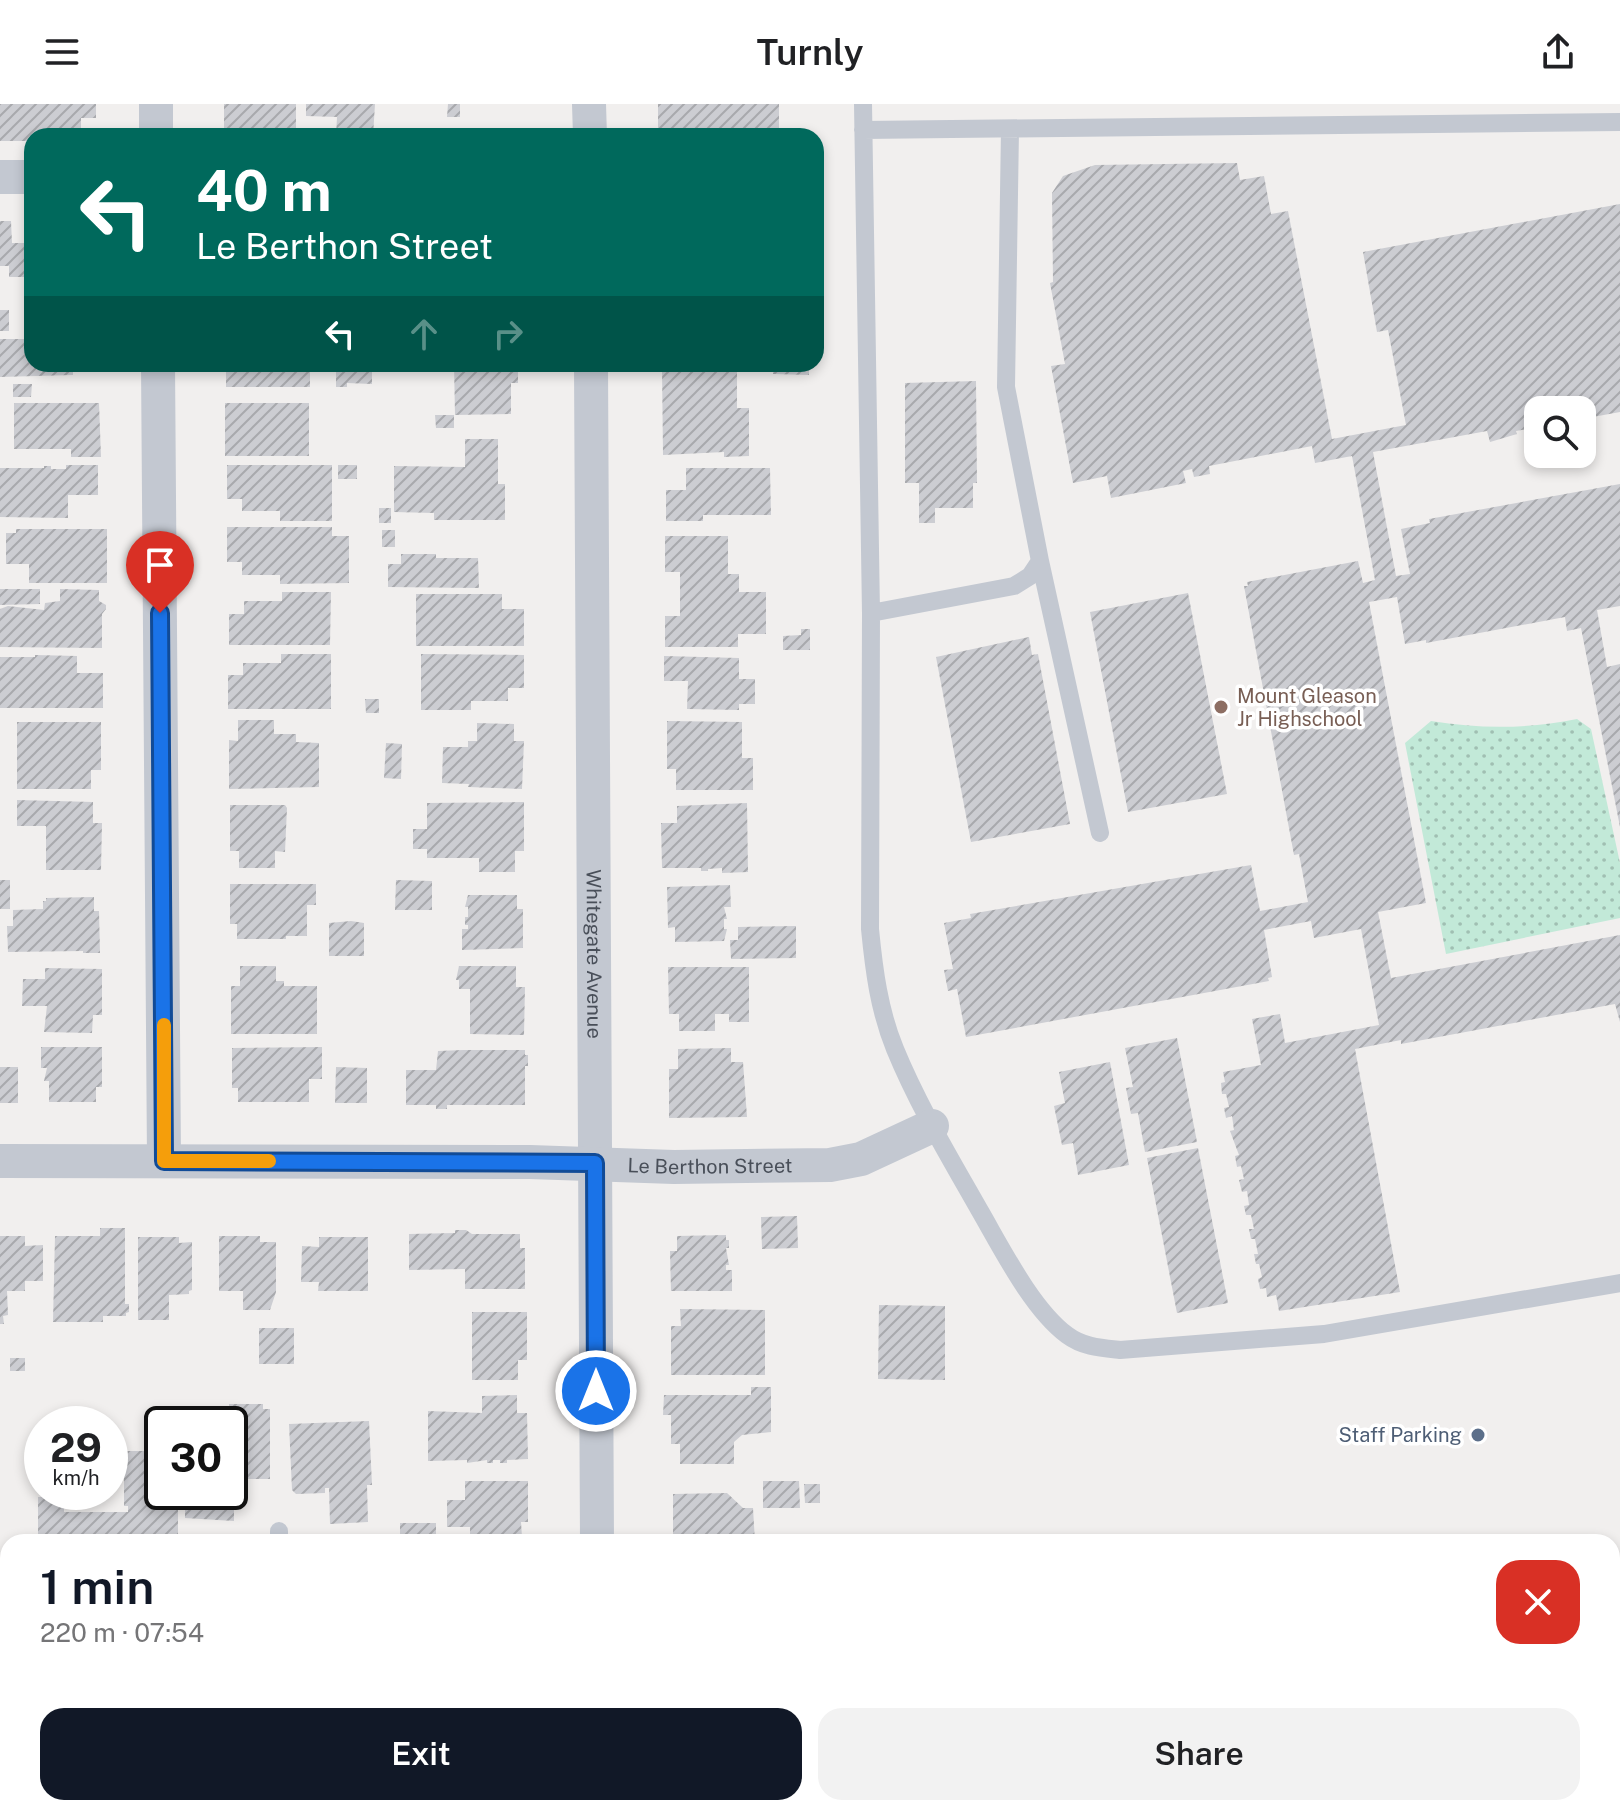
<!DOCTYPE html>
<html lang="en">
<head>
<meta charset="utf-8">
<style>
  body { margin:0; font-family:"Public Sans",sans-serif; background:#f2f2f2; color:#202124; height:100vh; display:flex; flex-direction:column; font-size:30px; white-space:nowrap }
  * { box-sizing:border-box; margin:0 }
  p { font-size:26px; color:#757577 }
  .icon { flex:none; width:44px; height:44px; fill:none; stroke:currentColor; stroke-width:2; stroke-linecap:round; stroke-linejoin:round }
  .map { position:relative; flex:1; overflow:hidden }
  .panel { position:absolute; left:0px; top:1430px; width:1620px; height:282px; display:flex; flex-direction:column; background:#fff; border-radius:24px 24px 0 0; box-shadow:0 4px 12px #0003 }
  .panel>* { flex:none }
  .banner { position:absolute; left:24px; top:24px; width:800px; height:244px; border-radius:24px; box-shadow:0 4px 12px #0003; background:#00695c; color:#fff; overflow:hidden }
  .tools { position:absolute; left:1524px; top:292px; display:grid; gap:16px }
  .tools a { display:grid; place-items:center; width:72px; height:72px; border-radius:16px; background:#fff; box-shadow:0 4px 12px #0003; font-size:40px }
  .speed { position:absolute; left:24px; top:1302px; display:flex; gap:16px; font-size:40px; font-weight:700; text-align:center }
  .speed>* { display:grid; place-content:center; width:104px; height:104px; border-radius:50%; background:#fff; box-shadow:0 4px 12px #0003; line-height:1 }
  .speed small { font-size:20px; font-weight:400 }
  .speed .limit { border:4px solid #111; border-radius:12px; background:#fff; color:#111 }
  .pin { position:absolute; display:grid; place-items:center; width:68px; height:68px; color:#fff; margin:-82px -34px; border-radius:50% 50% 50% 0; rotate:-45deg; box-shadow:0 0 8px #0007 }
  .pin .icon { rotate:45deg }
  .me { position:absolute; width:88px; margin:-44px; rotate:0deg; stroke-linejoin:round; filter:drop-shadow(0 0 6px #0008) }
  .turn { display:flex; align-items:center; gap:28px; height:168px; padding:0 40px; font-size:36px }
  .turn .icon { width:104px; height:104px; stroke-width:2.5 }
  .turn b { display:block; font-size:56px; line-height:68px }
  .lanes { display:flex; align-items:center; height:76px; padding:0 40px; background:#0003; justify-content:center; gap:40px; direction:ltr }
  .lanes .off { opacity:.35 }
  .round { display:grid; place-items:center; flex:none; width:84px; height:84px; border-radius:24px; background:#f2f2f2 }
  .headline { display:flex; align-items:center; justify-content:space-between; height:136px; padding:0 40px }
  h1 { font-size:48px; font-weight:600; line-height:60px; color:#111827 }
  .primary-button { display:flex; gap:16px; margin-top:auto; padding:16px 40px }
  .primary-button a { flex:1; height:92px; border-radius:24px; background:#111827; color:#fff; font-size:32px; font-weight:600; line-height:92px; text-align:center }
  .primary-button a+a { background:#f2f2f2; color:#202124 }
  header { display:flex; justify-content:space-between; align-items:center; height:104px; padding:0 40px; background:#fff; font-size:36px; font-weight:600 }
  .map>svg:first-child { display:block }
</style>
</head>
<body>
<header><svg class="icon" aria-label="menu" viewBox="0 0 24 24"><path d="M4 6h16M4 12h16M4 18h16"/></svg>Turnly<svg class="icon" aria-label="share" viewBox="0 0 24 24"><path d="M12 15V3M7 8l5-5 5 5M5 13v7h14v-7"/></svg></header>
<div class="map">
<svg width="1620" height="1711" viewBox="0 0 1620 1711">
  <defs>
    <pattern id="grass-dots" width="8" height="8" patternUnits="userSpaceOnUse" patternTransform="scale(2)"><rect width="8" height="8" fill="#c2e9d8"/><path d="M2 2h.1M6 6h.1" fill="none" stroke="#a0bfb2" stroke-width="1.8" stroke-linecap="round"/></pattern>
    <pattern id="building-hatch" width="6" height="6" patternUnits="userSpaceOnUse" patternTransform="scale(2)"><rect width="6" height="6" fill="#cccdd2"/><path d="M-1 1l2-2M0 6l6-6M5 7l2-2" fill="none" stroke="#a8a9ad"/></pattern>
  </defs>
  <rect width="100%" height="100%" fill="#f1efee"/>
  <path fill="url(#grass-dots)" d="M 1577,615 L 1591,625 L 1620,759 L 1620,814 L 1446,850 L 1405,639 L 1431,617 C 1481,625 1527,625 1577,615 Z"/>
  <path fill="url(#building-hatch)" d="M 0,0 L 96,0 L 96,14 L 81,14 L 81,28 L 53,28 L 53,32 L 32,32 L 32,37 L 0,37 Z
    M 224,0 L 296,0 L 296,32 L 239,32 L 239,28 L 224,28 Z
    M 306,0 L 375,0 L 373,32 L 336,32 L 337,13 L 306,12 Z
    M 448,0 L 460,0 L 460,13 L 447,13 Z
    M 658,0 L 779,0 L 779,32 L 658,32 Z
    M 1237,59 L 1240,76 L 1264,72 L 1271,110 L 1288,107 L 1332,335 L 1406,321 L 1388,226 L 1377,228 L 1363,148 L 1620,100 L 1620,308 L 1582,315 L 1582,306 L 1538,306 L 1538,323 L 1516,327 L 1517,330 L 1490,338 L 1487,327 L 1373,348 L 1396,472 L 1410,470 L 1401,425 L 1430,419 L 1429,415 L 1620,380 L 1620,502 L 1597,506 L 1607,563 L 1620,560 L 1620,723 L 1581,524 L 1567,527 L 1565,513 L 1426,539 L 1426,536 L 1405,540 L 1397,493 L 1369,498 L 1426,799 L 1378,808 L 1391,874 L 1620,831 L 1620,918 L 1615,900 L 1401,940 L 1401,936 L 1355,945 L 1400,1188 L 1279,1207 L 1276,1191 L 1267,1193 L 1266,1184 L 1260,1185 L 1258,1175 L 1262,1173 L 1259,1160 L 1256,1160 L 1254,1150 L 1258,1150 L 1255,1135 L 1251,1135 L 1249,1125 L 1254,1125 L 1251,1111 L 1246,1111 L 1244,1102 L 1249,1101 L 1247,1087 L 1242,1088 L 1239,1076 L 1244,1075 L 1241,1062 L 1237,1063 L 1235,1052 L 1239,1051 L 1230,1027 L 1234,1026 L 1232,1012 L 1226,1014 L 1224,1004 L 1229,1003 L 1226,990 L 1222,990 L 1221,979 L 1225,978 L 1223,968 L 1261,961 L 1252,915 L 1280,910 L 1285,939 L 1379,921 L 1361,825 L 1314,834 L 1311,817 L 1264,826 L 1272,873 L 1268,874 L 1269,877 L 966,933 L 957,885 L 948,887 L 944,866 L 953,865 L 944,819 L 971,814 L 970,810 L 1251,761 L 1260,807 L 1308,798 L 1299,750 L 1294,751 L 1244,482 L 1248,482 L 1247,478 L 1358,457 L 1363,479 L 1375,476 L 1352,352 L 1315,359 L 1312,342 L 1209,362 L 1210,370 L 1194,373 L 1192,365 L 1183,367 L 1186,379 L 1111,394 L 1107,372 L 1073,379 L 1051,262 L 1065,260 L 1050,179 L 1053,178 L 1052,89 L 1063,72 L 1095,61 Z
    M 0,117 L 11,117 L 12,139 L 31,139 L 31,173 L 9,173 L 9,162 L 0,162 Z
    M 0,206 L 9,206 L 9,227 L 0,227 Z
    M 0,235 L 32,235 L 32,260 L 73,260 L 73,271 L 0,273 Z
    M 226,260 L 310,260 L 310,283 L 226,283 Z
    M 336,260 L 372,260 L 372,280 L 347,279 L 347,283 L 336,283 Z
    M 454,260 L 518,260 L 518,279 L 511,279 L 511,310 L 455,311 Z
    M 666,260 L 737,260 L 737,304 L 749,304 L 749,352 L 724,353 L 724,348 L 663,351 L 662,264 L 667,264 Z
    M 773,260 L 809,260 L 809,271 L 773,270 Z
    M 976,277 L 977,379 L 973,379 L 973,404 L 935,404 L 935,419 L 919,419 L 919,379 L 905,379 L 905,279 Z
    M 13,280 L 32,280 L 31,293 L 13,293 Z
    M 14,299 L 99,299 L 101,353 L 71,353 L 71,345 L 14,345 Z
    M 225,299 L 309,299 L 309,352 L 225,352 Z
    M 435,311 L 454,311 L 454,324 L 436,324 Z
    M 465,335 L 498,335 L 498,380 L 505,380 L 505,416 L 434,416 L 434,409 L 394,408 L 394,362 L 465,363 Z
    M 66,361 L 98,361 L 98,391 L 68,391 L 68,414 L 0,413 L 0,364 L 44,364 L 44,362 L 51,362 L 51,365 L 66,365 Z
    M 227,361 L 332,361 L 332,417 L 280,417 L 280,407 L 242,407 L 242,395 L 227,395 Z
    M 338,361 L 357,361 L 357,375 L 338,375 Z
    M 686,364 L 770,364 L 771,411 L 703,411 L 703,417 L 666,417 L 666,386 L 686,386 Z
    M 379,404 L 391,404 L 391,419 L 379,419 Z
    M 227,423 L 332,423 L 332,432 L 349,432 L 349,479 L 280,480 L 280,471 L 242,471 L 242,458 L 227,458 Z
    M 16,425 L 107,425 L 107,479 L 29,479 L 29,460 L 6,460 L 6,429 L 16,429 Z
    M 382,426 L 395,426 L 395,443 L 382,443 Z
    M 665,432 L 728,432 L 728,470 L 739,470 L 739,488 L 766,488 L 766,530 L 738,530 L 738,543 L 665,543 L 665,512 L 680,512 L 680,468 L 665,468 Z
    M 401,450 L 436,450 L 436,454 L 478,454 L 479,484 L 388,483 L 388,460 L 401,460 Z
    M 0,485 L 40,485 L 40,500 L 0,501 Z
    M 60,485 L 99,486 L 99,497 L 106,501 L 106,505 L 102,510 L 102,544 L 0,543 L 0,505 L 8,502 L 44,506 L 45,499 L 60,497 Z
    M 282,488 L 331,488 L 330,541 L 229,541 L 229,510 L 244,510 L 244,497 L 282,497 Z
    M 1188,489 L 1227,690 L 1128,708 L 1090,508 Z
    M 416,490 L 502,490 L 502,505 L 524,505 L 524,542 L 416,542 Z
    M 801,525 L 810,525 L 810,546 L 783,546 L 783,532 L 801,531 Z
    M 1029,533 L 1032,551 L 1038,550 L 1070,720 L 971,738 L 936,553 Z
    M 281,550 L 331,550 L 331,605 L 228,605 L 228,571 L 243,571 L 243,559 L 281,559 Z
    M 421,550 L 524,551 L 524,584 L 508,584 L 508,597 L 471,597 L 471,606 L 421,606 Z
    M 35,551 L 77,552 L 77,569 L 103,569 L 103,604 L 0,604 L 0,553 L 35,553 Z
    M 664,552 L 739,554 L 739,575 L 755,575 L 755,600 L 739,600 L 739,606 L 687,605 L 688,577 L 664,577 Z
    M 365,595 L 379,595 L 379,609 L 366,609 Z
    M 238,616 L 274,616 L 274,630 L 296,630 L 296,638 L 319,639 L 319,683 L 229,685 L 229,636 L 238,637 Z
    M 667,617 L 742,618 L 742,654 L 753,654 L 753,686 L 676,686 L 676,665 L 667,665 Z
    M 17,618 L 101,618 L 101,666 L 91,666 L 91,685 L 17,685 Z
    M 477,619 L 514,620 L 514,637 L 524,637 L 522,685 L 468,683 L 469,680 L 442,679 L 443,643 L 468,643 L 468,637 L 477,637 Z
    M 386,639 L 402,640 L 401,675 L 384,674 Z
    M 17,696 L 93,698 L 93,719 L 102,719 L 101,766 L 46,766 L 46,722 L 17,722 Z
    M 524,698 L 524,747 L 515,747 L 515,768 L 479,768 L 479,754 L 427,754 L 427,745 L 413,745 L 413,725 L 427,725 L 427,699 Z
    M 747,699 L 748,768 L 722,769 L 722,764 L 708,765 L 708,767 L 701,767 L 701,764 L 662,764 L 661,719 L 677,719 L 677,702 Z
    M 230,701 L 285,701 L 287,704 L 285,748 L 275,747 L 275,764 L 239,764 L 239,747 L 230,747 Z
    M 0,776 L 10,776 L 10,805 L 0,805 Z
    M 396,776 L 432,777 L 432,806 L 395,806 Z
    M 230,780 L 316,780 L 316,801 L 307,801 L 307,832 L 286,832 L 286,835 L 237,835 L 237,820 L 230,820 Z
    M 730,781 L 731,803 L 724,803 L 727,815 L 724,815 L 724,825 L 727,825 L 724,837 L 675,838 L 675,823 L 668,824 L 667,783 Z
    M 468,791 L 517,791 L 517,805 L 523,805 L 523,844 L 462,846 L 462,825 L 468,825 L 468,821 L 465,821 L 465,813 L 468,813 L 468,803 L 465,803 Z
    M 94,793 L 94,807 L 99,807 L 100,849 L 83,849 L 83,847 L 8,848 L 7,822 L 13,822 L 13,806 L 43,805 L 43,797 L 46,797 L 46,794 Z
    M 351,817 L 364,819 L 364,852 L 329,852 L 329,819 Z
    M 796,822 L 796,854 L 731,855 L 730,836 L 738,836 L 738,823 Z
    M 240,862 L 276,862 L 276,877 L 284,877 L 284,882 L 317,882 L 317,930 L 231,930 L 231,882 L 240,882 Z
    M 459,862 L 516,862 L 516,883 L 525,883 L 524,931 L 470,930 L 470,885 L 459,885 L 459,876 L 456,876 Z
    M 668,863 L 749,863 L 749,918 L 729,918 L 729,910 L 715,910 L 715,927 L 679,927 L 679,910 L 669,910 Z
    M 45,864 L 102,865 L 102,911 L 93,911 L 92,929 L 44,928 L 47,902 L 22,902 L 23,875 L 45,875 Z
    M 1177,934 L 1197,1038 L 1145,1048 L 1138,1009 L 1131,1010 L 1126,984 L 1133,983 L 1125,944 Z
    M 41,943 L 102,943 L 102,983 L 96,983 L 96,998 L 49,998 L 49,977 L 44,977 L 47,964 L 41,964 Z
    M 322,943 L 322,975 L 309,975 L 309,998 L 238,998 L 238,984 L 232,984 L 232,944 Z
    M 731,944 L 731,958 L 743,958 L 747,1013 L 669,1014 L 669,965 L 678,965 L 678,945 Z
    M 463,946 L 525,946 L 525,951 L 528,951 L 528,962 L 525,962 L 525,1001 L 447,1001 L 447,1005 L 436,1005 L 436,1001 L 406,1001 L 406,966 L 436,966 L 438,947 Z
    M 1110,958 L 1129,1061 L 1078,1071 L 1073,1039 L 1062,1041 L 1054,1002 L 1065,999 L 1059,968 Z
    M 0,963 L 18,963 L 18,999 L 0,999 Z
    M 336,963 L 367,964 L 367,999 L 335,999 Z
    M 1198,1044 L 1228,1199 L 1177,1209 L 1147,1054 Z
    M 797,1112 L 798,1144 L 762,1145 L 761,1113 Z
    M 100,1124 L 125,1124 L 125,1200 L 129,1200 L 129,1208 L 126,1209 L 126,1212 L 103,1212 L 103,1218 L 53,1218 L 55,1132 L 100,1132 Z
    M 455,1126 L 466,1126 L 472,1130 L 520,1130 L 520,1144 L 525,1144 L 525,1185 L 465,1185 L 465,1165 L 409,1166 L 409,1130 L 455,1129 Z
    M 726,1131 L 726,1136 L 729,1136 L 729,1144 L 726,1144 L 729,1161 L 726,1161 L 726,1166 L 732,1166 L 732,1187 L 671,1187 L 670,1147 L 677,1147 L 677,1132 Z
    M 0,1132 L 25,1132 L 25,1142 L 43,1141 L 43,1177 L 25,1177 L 25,1187 L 7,1187 L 8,1211 L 3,1212 L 4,1220 L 0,1220 Z
    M 219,1132 L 260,1132 L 260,1138 L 276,1138 L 276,1188 L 270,1206 L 243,1206 L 243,1187 L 219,1187 Z
    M 138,1133 L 179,1133 L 179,1139 L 192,1138 L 192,1186 L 189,1187 L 189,1190 L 169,1191 L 169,1216 L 138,1216 Z
    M 319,1133 L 368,1133 L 368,1187 L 318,1187 L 319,1178 L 301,1178 L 302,1142 L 319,1143 Z
    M 879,1201 L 945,1202 L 945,1276 L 878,1275 Z
    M 680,1205 L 765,1206 L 765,1271 L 671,1271 L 671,1222 L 681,1222 Z
    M 472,1208 L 527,1208 L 527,1256 L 518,1256 L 518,1276 L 472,1276 Z
    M 259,1224 L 294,1224 L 294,1260 L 259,1260 Z
    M 10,1254 L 25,1254 L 25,1267 L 10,1267 Z
    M 751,1283 L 771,1283 L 771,1328 L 742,1331 L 734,1338 L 734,1360 L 680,1360 L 680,1340 L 671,1340 L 671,1311 L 663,1311 L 664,1291 L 751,1291 Z
    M 517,1291 L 517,1309 L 527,1309 L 528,1355 L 507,1356 L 507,1359 L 500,1359 L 500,1356 L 493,1356 L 493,1359 L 487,1359 L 487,1356 L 467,1359 L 467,1356 L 428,1357 L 428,1307 L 482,1309 L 482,1292 Z
    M 229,1300 L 263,1300 L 263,1305 L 270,1305 L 270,1375 L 248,1375 L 248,1381 L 234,1381 L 234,1417 L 185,1414 L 185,1395 L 196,1395 L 196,1388 L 230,1388 L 230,1320 L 203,1320 L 203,1317 L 229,1317 Z
    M 369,1317 L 372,1381 L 367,1381 L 368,1418 L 330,1420 L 329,1384 L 325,1384 L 325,1389 L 296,1390 L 292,1386 L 289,1320 Z
    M 156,1331 L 162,1331 L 162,1388 L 181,1388 L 181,1392 L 178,1392 L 178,1438 L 38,1438 L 38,1393 L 64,1393 L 64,1408 L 128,1408 L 128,1402 L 124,1402 L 124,1347 L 156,1347 Z
    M 35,1344 L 42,1344 L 42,1376 L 35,1376 Z
    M 465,1377 L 528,1377 L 528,1418 L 521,1418 L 522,1433 L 470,1433 L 470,1423 L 447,1423 L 447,1396 L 465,1396 Z
    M 763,1377 L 799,1377 L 800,1404 L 763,1404 Z
    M 804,1380 L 820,1380 L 820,1399 L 805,1399 Z
    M 727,1389 L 743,1404 L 753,1404 L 755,1438 L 673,1438 L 673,1390 Z
    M 400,1419 L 436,1419 L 436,1438 L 400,1438 Z
    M 0,1530 L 8,1530 L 8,1630 L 0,1630 Z
    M 1612,1531 L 1619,1531 L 1619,1610 L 1612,1610 Z"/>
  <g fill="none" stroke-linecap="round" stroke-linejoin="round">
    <path stroke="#c3c8d1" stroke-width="18" d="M 863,0 L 871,509 L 870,825 C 874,866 879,906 895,945 C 918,1001 950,1054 980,1107 C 1002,1145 1032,1205 1067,1231 C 1083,1243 1101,1244 1120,1246 L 1324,1230 L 1620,1179
      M 863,26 L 1620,18
      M 1040,457 L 1100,729
      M 871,509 L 1014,482 L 1030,472 L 1040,457 L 1006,283 L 1010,25
      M 279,1427 L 279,1438"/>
    <g stroke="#c3c8d1" stroke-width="34">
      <path d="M 156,0 L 156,32"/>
      <path d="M 589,0 L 590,32"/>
      <path d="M 0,73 L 32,73"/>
      <path d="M 158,260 L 164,1057"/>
      <path id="s1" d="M 591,260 L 597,1438"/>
      <path id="s2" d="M 0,1057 L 530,1058 L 674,1063 L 830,1061 L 861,1055 L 932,1022"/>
      <path d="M 599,1704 L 599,1711"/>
    </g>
    <path stroke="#c3c8d1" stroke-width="44" d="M 0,1710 L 355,1711"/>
  </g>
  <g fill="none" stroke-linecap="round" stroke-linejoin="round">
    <g stroke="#114b97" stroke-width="20">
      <path id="route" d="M 160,509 L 164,1057 L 595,1059 L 596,1287"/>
    </g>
    <use href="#route" stroke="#1a73e8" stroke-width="14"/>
    <path stroke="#f59e0b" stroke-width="14" d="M 164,921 L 164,1057 L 269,1057"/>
  </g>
  <circle fill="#8d6e63" stroke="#fff" stroke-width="3" cx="1221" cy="603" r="8"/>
  <circle fill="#5c6f8a" stroke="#fff" stroke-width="3" cx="1478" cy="1331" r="8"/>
  <g text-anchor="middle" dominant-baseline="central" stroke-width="7" stroke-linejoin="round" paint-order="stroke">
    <g font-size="20" fill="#785e54" stroke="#fff" text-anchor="start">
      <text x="1237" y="592">Mount Gleason<tspan x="1237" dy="23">Jr Highschool</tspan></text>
    </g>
    <g font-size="20" fill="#494f59" stroke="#fff">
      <text stroke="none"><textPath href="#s1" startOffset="590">Whitegate Avenue</textPath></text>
      <text stroke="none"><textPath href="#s2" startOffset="710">Le Berthon Street</textPath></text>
    </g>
    <g font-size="20" fill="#4e5e75" stroke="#fff" text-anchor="end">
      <text x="1462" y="1331">Staff Parking</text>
    </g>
  </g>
</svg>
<div class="tools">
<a><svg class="icon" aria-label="search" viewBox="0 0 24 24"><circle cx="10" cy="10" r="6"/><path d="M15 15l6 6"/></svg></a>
</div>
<div class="speed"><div>29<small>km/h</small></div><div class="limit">30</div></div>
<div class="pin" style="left:160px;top:509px;background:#d93025"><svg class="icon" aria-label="arrive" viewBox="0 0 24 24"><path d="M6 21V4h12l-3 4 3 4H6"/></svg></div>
<svg class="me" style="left:596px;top:1287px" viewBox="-20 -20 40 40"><circle r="17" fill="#1a73e8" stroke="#fff" stroke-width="3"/><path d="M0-11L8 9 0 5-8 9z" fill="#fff"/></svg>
<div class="banner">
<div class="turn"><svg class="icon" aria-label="left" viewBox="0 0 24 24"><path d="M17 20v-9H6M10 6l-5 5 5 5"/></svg><div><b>40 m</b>Le Berthon Street</div></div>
<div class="lanes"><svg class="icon" aria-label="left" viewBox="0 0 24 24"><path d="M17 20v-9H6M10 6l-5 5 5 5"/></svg><svg class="icon off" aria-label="ahead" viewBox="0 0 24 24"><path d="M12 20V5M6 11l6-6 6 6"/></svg><svg class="icon off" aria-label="right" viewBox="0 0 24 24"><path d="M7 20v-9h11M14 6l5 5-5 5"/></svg></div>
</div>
<section class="panel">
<div class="headline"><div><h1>1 min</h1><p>220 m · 07:54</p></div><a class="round" style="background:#d93025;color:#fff"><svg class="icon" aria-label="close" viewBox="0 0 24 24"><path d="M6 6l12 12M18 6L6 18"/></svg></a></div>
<div class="primary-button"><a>Exit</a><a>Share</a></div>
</section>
</div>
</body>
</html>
